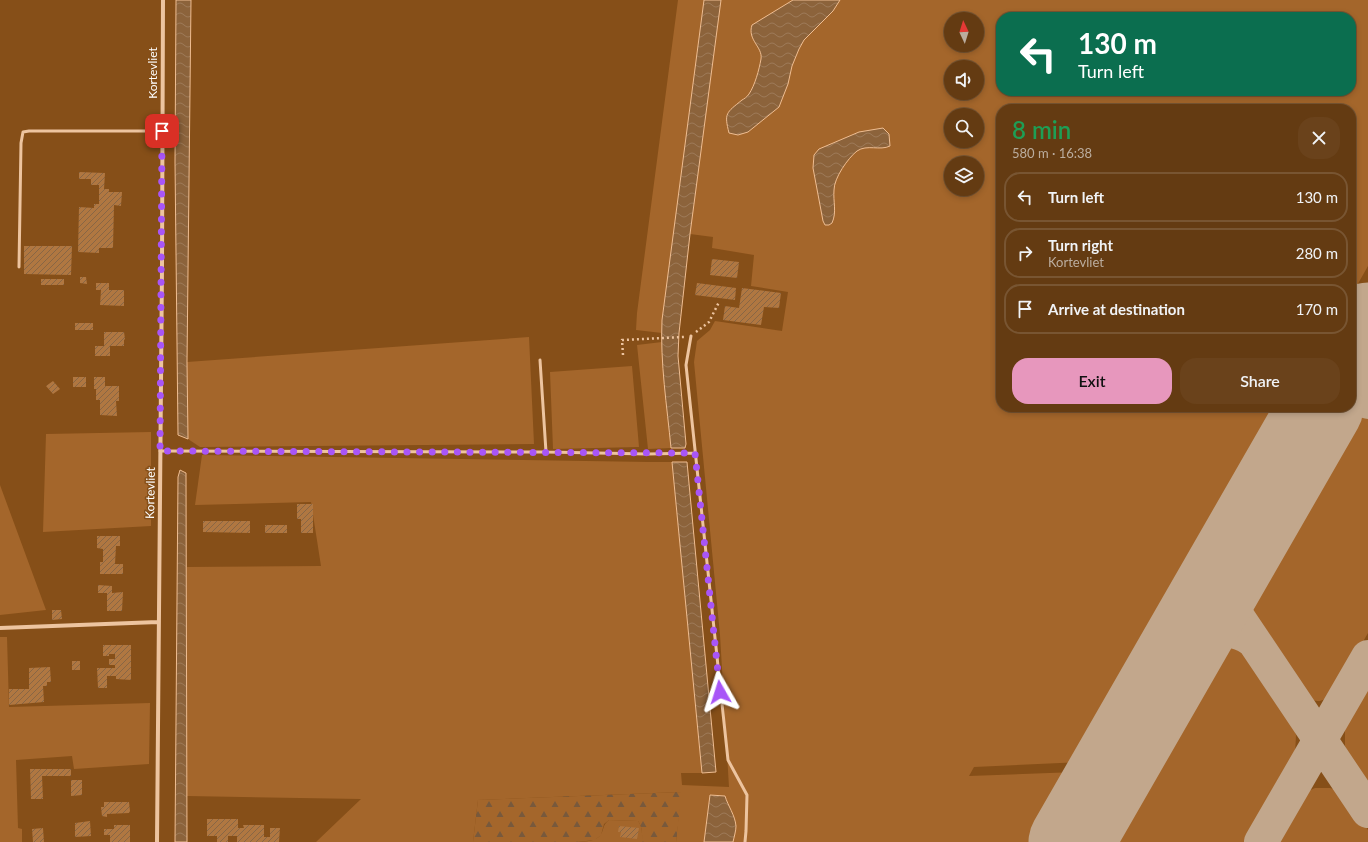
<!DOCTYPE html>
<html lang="en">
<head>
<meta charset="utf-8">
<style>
  body { margin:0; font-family:Lato,sans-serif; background:#6a421b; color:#f1f3f6; height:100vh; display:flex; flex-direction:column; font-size:15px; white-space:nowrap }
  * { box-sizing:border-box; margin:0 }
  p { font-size:13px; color:#bbad9f }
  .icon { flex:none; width:22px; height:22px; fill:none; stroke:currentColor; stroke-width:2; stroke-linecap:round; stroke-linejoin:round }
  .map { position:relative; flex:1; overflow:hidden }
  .details { position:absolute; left:996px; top:104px; width:360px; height:308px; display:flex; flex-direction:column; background:#643b12; border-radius:16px; box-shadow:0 2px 6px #0003,0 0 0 1px #785532 }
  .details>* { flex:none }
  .guide { position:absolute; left:996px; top:12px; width:360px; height:84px; border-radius:16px; box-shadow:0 2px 6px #0003,0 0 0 1px #785532; background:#0b6e4f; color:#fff; overflow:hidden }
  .needle { width:26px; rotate:356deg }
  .tools { position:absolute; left:944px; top:12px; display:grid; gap:8px }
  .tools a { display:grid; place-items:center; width:40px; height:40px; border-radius:50%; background:#643b12; box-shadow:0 2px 6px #0003,0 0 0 1px #785532; font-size:20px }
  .pin { position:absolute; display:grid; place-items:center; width:34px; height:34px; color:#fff; margin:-17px; border-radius:8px; box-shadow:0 2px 6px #0006 }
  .me { position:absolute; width:44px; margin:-22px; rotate:354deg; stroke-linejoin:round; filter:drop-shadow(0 0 3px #0008) }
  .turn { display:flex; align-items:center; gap:14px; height:84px; padding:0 16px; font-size:18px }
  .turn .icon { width:52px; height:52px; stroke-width:2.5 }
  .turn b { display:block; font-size:28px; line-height:34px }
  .round { display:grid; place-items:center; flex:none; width:42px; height:42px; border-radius:16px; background:#6a421b }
  .summary { display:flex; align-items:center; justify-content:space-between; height:68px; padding:0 16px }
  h1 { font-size:24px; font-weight:600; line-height:30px; color:#1e9e55 }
  .primary-button { display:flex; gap:8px; margin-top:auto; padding:8px 16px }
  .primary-button a { flex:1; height:46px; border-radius:16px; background:#e797bd; color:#111; font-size:16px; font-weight:600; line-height:46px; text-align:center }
  .primary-button a+a { background:#6a421b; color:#f1f3f6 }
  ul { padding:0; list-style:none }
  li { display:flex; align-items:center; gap:12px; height:50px; margin:0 8px 6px; padding:0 8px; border:2px solid #785532; border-radius:16px }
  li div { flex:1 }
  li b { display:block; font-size:15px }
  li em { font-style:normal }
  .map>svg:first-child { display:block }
</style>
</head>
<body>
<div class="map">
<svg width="1368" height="842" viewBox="0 0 1368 842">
  <defs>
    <pattern id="forest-firs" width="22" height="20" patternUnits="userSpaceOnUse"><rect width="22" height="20" fill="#a4662b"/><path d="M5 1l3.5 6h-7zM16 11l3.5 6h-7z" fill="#78593c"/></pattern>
    <pattern id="water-waves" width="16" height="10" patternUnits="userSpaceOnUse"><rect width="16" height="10" fill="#8c633b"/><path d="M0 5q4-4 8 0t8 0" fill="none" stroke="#9d7a58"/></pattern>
    <pattern id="building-hatch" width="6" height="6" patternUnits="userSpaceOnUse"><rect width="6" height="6" fill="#b07741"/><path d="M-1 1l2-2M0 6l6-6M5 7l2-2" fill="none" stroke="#886645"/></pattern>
  </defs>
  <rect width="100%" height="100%" fill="#864f18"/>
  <path fill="#a4662b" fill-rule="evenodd" d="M 678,0 L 704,0 L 662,333 L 636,330 L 637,313 Z
    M 713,0 L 1368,0 L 1368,266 L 1351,296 L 1351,109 L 1001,109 L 1001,407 L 1288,407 L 1082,762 L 974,767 L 969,776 L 1076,772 L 1036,842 L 722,842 L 728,806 L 725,796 L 710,795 L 704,842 L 676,842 L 681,792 L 478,800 L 473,842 L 316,842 L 361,799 L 187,796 L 187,567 L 321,566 L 311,502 L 195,505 L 202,455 L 649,462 L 672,462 L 702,773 L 681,773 L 682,785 L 729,787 L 720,635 L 694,362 L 697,341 L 710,330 L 715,321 L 782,331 L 788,292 L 751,286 L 754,255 L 712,248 L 713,237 L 690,234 ZM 1001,17 L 1351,17 L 1351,91 L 1001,91 ZM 951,19 L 977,19 L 977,45 L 951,45 ZM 951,67 L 977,67 L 977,93 L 951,93 ZM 951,115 L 977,115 L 977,141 L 951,141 ZM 951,163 L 977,163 L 977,189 L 951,189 Z
    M 529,337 L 534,444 L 200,447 L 188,439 L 187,362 Z
    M 662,342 L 671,448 L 648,449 L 637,345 Z
    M 632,366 L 639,447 L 553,449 L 550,372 Z
    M 1367,413 L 1368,414 L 1368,633 L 1333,693 C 1323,703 1314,704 1303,694 L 1253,620 L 1247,608 L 1248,595 L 1350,420 L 1357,416 Z
    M 151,432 L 151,526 L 43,532 L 46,434 Z
    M 0,485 L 46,610 L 0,615 Z
    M 0,637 L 7,637 L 9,707 L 150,703 L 149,764 L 74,769 L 72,756 L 16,760 L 18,828 L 22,829 L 22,842 L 0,842 Z
    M 1231,647 L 1239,648 L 1246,653 L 1254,661 L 1285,707 L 1291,719 L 1296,735 L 1295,755 L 1288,771 L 1248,842 L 1107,842 L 1212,660 L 1221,651 Z
    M 1368,679 L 1368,790 L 1348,761 L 1345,746 L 1345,724 L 1348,714 Z
    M 1315,788 L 1330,788 L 1337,790 L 1349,801 L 1368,830 L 1368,842 L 1275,842 L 1301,797 L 1306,792 Z
    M 609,820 L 638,821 C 643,828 642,834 642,842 L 577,842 C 585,841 597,842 601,834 C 605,827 602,826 609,820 Z"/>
  <path fill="url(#forest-firs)" d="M 682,792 L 676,842 L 642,842 C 642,834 643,828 638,821 L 609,820 L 604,824 L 601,835 L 595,840 L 577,842 L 473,842 L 478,800 Z"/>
  <path fill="url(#water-waves)" stroke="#efbd91" d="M 176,0 L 191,0 L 187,362 L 188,439 L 178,435 L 175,162 Z
    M 704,0 L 721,0 L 690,234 L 679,333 L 678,356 L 686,444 L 685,448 L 671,448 C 667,406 660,363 662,320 Z
    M 793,0 L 840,0 L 833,11 L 804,40 L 799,49 L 792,66 L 788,84 L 779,107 L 748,132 L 738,135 L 729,133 C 724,113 726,113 742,100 C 744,99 747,97 749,94 C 755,85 759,70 761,59 C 763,47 747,40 752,25 Z
    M 883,128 L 889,134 L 890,146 C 880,151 867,144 857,151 C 848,158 834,178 834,190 C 833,202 837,212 832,223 L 829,225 L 825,225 L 823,221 L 813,168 L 814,155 L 819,149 L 859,132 Z
    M 672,462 L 687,462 L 716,772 L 702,773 Z
    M 180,470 L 186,473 L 187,842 L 175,842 L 178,477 Z
    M 710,795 L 725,796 C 728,806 735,815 736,826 C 736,831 734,837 733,842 L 704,842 Z"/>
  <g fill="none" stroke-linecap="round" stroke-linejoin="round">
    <path stroke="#c2a78c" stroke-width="34" d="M 1362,337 C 1351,361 1347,382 1368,402
      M 1311,425 L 1320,415 L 1331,407
      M 1233,561 C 1226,580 1225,590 1233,610 L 1368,811
      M 1180,653 C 1185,647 1189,642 1195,638 C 1213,627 1238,628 1254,641
      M 1261,842 L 1368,657"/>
    <path stroke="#c2a78c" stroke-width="85" d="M 1351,355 L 1368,325
      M 1071,842 L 1321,407"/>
  </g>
  <path fill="url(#building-hatch)" d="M 79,172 L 105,173 L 104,189 L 109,189 L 109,192 L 122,192 L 121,206 L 114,205 L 113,248 L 99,248 L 99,253 L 78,252 L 79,207 L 94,208 L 94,204 L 99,204 L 99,185 L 91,185 L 91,179 L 79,179 Z
    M 24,246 L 72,246 L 71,275 L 24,274 Z
    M 712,259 L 739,262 L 737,278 L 710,275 Z
    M 80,277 L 86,277 L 87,284 L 80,283 Z
    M 41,279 L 64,279 L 64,285 L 41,285 Z
    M 96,283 L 109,283 L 109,290 L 124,290 L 124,306 L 100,305 L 101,290 L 96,290 Z
    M 697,283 L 736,288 L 735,300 L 695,295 Z
    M 742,288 L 781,293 L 779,308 L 764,307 L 761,325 L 723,320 L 725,306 L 739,308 Z
    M 75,323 L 93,323 L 93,330 L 75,330 Z
    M 104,332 L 124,332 L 125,339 L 124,340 L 124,346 L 110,346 L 110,356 L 95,356 L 95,346 L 104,346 Z
    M 73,377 L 86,377 L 86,387 L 73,387 Z
    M 94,377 L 105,377 L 105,386 L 119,386 L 119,401 L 116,401 L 117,416 L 100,415 L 100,400 L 96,400 L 96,389 L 94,389 Z
    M 53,381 L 60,389 L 53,394 L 46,386 Z
    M 297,504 L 313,504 L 313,533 L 301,533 L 301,519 L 297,519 Z
    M 203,521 L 250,521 L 250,533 L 203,532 Z
    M 265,525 L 287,525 L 287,533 L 265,533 Z
    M 97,536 L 120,536 L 120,546 L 116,546 L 115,564 L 123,564 L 123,574 L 100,574 L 100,562 L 103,562 L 103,549 L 97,548 Z
    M 98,585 L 112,586 L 112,593 L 123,592 L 122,611 L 107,611 L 107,593 L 98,593 Z
    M 52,610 L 61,610 L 62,619 L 52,620 Z
    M 103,645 L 131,645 L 131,680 L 116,679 L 116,676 L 107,676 L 107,688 L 98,688 L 97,668 L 115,668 L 115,665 L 109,665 L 109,659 L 115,659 L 115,654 L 109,654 L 109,656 L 103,656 Z
    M 72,661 L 80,661 L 80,670 L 72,670 Z
    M 50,667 L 51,682 L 47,682 L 47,686 L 43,686 L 44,702 L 9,705 L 9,689 L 29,689 L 29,668 Z
    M 30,769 L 71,769 L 71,776 L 42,776 L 43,799 L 31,799 Z
    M 71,780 L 82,780 L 82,795 L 71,796 Z
    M 104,802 L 129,802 L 130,811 L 129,813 L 107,814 L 107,817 L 102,816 L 101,807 L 104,807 Z
    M 207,819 L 238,819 L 238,828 L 244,828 L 243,825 L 264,825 L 264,837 L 270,837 L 270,828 L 280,828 L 279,842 L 237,842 L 237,836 L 228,836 L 228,842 L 217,842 L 217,836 L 207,836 Z
    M 90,821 L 91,836 L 75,837 L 75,823 Z
    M 114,825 L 130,825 L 130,842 L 110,842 L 110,835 L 104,835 L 104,829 L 114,829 Z
    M 619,826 L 639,828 L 637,839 L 620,837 L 621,832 L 618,832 Z
    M 43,828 L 44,842 L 33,842 L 32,829 Z"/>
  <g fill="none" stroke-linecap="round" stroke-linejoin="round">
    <path stroke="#edc49f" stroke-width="2.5" stroke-dasharray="2 3" stroke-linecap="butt" d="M 696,332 L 709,322 L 719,302
      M 623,355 L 622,340 L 684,337"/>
    <path stroke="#edc49f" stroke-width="3" d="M 19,267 L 21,143 L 23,132 L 29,131 L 162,131
      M 691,336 L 686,365 L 728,760 L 747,795 L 746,831 L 745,842
      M 160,451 L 546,452 L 540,360
      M 546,452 L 648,454 L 695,453"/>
    <path stroke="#edc49f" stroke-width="4" d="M 0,628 L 158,622
      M 157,842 L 162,267 L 163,0"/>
  </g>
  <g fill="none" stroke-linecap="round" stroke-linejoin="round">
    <path stroke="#a855f7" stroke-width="7" stroke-dasharray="0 12.6" d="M 162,131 L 160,451 L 695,453 L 720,692"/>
  </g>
  <g text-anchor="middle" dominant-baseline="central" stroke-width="3" stroke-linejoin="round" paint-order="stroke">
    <g font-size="12" fill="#fff" stroke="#864f18">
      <text transform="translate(152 73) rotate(-90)">Kortevliet</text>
      <text transform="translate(150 493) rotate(-89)">Kortevliet</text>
    </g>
  </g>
</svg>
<div class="tools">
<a><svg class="needle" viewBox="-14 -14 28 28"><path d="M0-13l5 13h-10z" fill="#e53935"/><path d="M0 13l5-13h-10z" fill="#bbad9f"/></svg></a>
<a><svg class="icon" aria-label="sound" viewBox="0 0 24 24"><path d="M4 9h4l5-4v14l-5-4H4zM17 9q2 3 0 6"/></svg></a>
<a><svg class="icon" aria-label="search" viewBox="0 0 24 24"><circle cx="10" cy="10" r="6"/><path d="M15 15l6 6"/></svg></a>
<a><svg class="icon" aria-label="layers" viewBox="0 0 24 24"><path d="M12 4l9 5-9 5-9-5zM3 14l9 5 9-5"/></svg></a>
</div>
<div class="pin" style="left:162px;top:131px;background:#d93025"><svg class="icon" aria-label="arrive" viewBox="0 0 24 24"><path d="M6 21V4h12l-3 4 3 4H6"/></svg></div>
<svg class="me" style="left:720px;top:692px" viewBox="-20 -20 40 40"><path d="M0-17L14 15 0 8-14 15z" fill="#a855f7" stroke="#fff" stroke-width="4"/></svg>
<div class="guide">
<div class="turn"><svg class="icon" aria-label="left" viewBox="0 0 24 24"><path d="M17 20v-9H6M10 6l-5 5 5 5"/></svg><div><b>130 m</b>Turn left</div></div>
</div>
<section class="details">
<div class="summary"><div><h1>8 min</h1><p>580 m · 16:38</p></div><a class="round"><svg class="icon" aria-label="close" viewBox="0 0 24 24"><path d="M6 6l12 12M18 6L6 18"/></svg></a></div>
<ul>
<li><svg class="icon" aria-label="left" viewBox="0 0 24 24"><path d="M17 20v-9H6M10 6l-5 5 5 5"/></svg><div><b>Turn left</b></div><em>130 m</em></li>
<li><svg class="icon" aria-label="right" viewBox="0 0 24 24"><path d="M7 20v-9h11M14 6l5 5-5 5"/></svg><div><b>Turn right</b><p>Kortevliet</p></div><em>280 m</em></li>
<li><svg class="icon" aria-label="arrive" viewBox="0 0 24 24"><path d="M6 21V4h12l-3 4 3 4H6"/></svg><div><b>Arrive at destination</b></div><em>170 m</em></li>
</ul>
<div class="primary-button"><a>Exit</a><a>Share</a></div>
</section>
</div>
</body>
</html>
